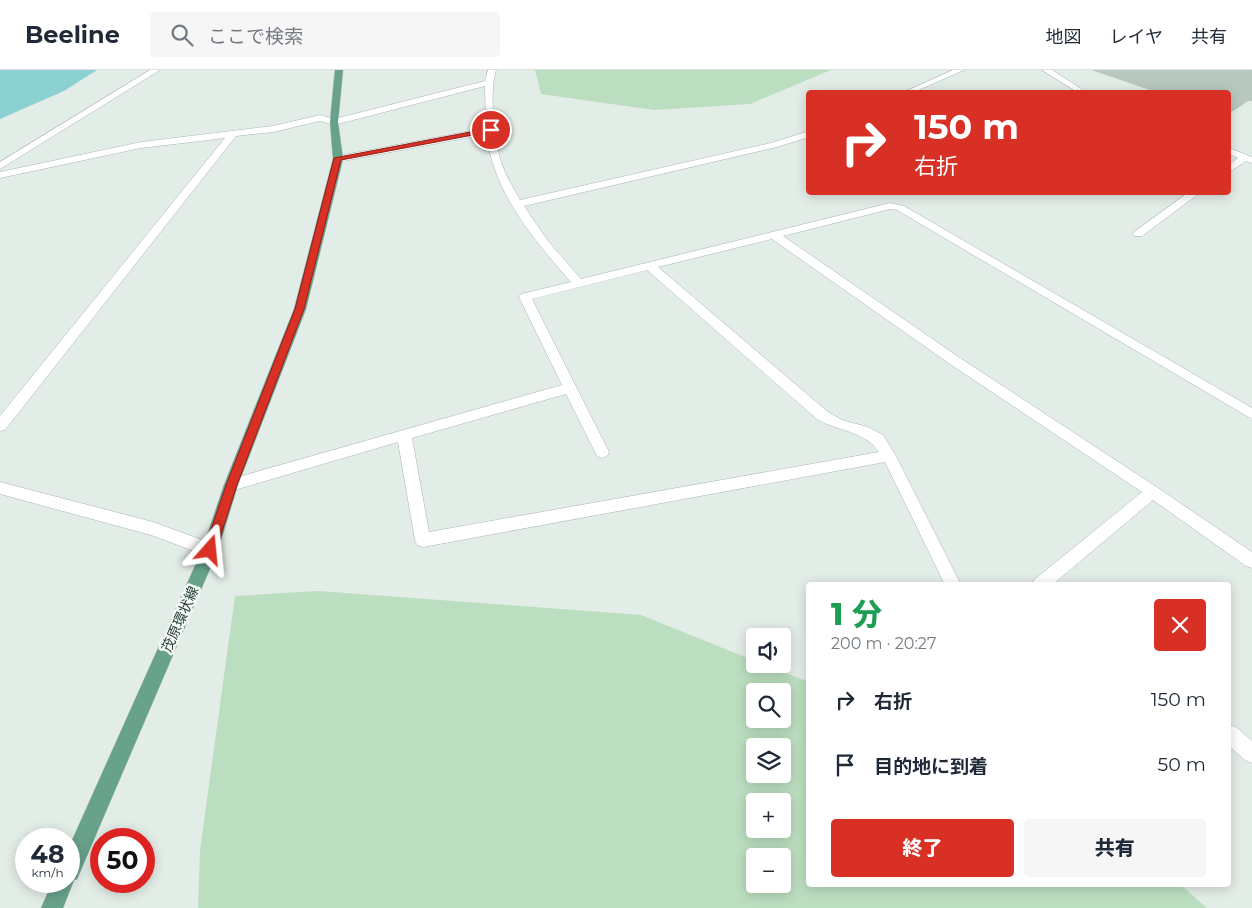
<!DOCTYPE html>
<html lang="ja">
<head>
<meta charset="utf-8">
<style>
  body { margin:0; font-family:Montserrat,"Noto Sans JP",sans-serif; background:#f6f6f7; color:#1f2937; height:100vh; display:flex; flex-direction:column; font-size:19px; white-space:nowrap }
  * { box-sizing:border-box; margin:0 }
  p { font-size:16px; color:#747a83 }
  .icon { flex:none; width:28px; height:28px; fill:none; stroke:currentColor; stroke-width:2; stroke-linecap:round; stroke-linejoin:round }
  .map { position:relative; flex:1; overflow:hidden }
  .panel { position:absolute; left:806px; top:512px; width:425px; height:305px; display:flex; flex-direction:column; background:#fff; border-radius:5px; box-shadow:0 2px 12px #0003 }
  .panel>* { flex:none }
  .banner { position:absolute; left:806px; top:20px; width:425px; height:105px; border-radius:5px; box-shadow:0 2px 12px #0003; background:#d93025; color:#fff; overflow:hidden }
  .buttons { position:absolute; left:746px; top:558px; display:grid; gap:10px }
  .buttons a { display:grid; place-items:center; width:45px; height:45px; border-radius:5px; background:#fff; box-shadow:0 2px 12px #0003; font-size:25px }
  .speed { position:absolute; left:15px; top:758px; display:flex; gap:10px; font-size:25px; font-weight:700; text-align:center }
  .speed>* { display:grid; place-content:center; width:65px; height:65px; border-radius:50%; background:#fff; box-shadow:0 2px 12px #0003; line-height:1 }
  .speed small { font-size:12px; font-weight:400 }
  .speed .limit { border:8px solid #d22; background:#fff; color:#111 }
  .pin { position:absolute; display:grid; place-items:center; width:42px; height:42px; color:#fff; margin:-21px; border:2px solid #fff; border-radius:50%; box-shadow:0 1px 5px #0007 }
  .me { position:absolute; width:55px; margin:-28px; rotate:18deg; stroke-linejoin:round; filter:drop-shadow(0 0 4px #0008) }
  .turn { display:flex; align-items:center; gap:18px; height:105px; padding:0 25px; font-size:22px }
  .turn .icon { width:65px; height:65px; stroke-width:2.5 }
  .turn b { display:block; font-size:35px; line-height:42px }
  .round { display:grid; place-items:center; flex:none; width:52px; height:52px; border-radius:5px; background:#f6f6f7 }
  .head { display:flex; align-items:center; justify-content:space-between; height:85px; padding:0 25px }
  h1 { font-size:30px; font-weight:800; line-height:38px; color:#1e9e55 }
  .action { display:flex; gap:10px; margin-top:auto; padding:10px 25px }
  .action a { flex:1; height:58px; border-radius:5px; background:#d93025; color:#fff; font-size:20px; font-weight:800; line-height:58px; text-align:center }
  .action a+a { background:#f6f6f7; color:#1f2937 }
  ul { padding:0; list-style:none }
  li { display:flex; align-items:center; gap:15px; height:65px; padding:0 25px }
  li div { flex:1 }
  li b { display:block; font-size:19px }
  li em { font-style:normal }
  header { display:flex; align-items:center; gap:30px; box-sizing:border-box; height:70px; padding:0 25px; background:#fff; border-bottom:1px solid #e0e1e3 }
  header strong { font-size:24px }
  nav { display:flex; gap:28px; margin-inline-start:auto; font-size:18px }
  .search { width:350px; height:45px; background:#f6f6f7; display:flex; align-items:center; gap:12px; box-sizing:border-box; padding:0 18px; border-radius:5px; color:#747a83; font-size:19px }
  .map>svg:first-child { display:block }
</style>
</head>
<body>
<header>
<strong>Beeline</strong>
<div class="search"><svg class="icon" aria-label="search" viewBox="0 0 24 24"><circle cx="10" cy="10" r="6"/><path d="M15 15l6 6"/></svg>ここで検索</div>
<nav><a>地図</a><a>レイヤ</a><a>共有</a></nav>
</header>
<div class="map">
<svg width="1252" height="838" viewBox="0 0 1252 838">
  <rect width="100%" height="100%" fill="#e3ede7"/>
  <path fill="#bcdec0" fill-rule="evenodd" d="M 535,0 L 831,0 L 750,34 L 654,40 L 541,24 Z
    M 319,521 L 641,545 L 755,591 L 755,594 L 763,594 L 809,612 L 809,815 L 1181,815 L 1207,838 L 198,838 L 200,780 L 235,526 ZM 755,621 L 782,621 L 782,649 L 755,649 ZM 755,676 L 782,676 L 782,704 L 755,704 ZM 755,731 L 782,731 L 782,759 L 755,759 ZM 755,786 L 782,786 L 782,814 L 755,814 Z"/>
  <path fill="#8bd1d2" d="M 0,0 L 97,0 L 64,21 L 0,49 Z"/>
  <path fill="#b8c8c0" stroke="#b5c7bd" d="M 1093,0 L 1252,0 L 1252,31 L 1249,30 L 1229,43 L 1229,22 L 1157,22 Z"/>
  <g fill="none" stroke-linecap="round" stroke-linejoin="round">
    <g stroke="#a6b5ad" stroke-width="1">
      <path id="minor" d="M 150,0 L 160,0 L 0,99 L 0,92 Z
        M 488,0 L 496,0 C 489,24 494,69 501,92 C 506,106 513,118 520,130 L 771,73 L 809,61 L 809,67 L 777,77 L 524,136 L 548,171 L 581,209 L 890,133 L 904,136 L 1252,338 L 1252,349 L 897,140 L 890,139 L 783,166 L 960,288 L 1158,418 L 1252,482 L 1252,498 L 1246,496 L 1153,430 L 1052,515 L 1032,515 L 1034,510 L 1142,422 L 950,294 L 772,169 L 658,197 L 828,342 L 842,350 L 868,357 L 883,365 L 896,386 L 961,515 L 945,515 L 885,392 L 423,477 L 417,475 L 415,470 L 398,372 L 231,421 L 226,419 L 224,415 L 226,411 L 231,409 L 562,315 L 519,227 L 521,224 L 571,212 C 534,170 492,121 487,64 L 338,92 L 333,89 L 338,86 L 486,58 L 485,16 L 334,55 L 320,51 L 273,62 L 236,66 L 5,360 L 0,361 L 0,346 L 225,68 L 141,78 L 0,108 L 0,102 L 141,72 L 273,56 L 320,45 L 334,49 L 485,11 ZM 647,200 L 818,350 C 839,361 866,362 879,382 L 429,462 L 412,368 L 566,324 L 597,386 L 602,388 L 607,386 L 609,382 L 532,229 Z
        M 953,0 L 964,0 L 914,22 L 904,22 Z
        M 1042,0 L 1052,0 L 1086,22 L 1077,22 Z
        M 1229,78 L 1252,87 L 1252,93 L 1246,91 L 1229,102 L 1229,95 L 1238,88 L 1229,84 Z
        M 1189,122 L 1201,122 L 1142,166 L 1134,166 L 1133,164 L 1134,162 Z
        M 0,412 L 153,452 L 216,475 L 218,480 L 216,485 L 210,487 L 151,465 L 0,424 Z
        M 1229,655 L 1236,657 L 1252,671 L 1252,693 L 1245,690 L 1229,676 Z"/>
    </g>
    <g stroke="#c1c9c6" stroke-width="1">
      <path id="major" d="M 335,0 L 343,0 L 338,52 L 343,89 L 306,239 L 238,415 L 218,480 L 77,809 L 74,810 L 63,838 L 41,838 L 53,811 L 69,811 L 69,777 L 202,480 L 224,415 L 294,239 L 333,89 L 330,52 Z"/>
    </g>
    <use href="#minor" fill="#fff" fill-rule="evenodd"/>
    <use href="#major" fill="#68a28b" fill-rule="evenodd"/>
  </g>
  <path fill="#d93025" stroke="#8d1f18" d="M 491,58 L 495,60 L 494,61 L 341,90 L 304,239 L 237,415 L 216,480 L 215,484 L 210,485 L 206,484 L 204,480 L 226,415 L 295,239 L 334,88 Z"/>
  <g text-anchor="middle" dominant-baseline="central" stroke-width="5" stroke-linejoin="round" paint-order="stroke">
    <g font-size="14" fill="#233e33" stroke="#f4f9f6">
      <text transform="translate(180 549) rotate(-66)">茂原環状線</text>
    </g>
  </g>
</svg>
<div class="buttons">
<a><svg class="icon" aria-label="sound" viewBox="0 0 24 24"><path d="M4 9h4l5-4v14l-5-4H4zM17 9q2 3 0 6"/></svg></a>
<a><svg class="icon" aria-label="search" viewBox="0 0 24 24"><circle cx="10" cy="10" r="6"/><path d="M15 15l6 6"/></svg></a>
<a><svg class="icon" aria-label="layers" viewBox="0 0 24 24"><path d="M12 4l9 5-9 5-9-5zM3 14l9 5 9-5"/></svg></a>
<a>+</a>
<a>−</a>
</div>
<div class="speed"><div>48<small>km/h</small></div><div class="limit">50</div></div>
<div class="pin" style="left:491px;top:60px;background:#d93025"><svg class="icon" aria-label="arrive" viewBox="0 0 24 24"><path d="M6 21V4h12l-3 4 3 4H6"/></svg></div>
<svg class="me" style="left:210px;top:480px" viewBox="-20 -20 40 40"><path d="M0-17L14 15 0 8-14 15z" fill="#d93025" stroke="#fff" stroke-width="4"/></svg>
<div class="banner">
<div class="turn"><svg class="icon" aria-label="right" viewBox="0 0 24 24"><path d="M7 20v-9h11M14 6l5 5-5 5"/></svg><div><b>150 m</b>右折</div></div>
</div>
<section class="panel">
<div class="head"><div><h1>1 分</h1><p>200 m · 20:27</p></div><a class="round" style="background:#d93025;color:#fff"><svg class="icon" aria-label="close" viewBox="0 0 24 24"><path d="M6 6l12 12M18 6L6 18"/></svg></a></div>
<ul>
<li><svg class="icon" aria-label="right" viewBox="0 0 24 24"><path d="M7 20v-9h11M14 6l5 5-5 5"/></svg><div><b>右折</b></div><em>150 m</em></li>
<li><svg class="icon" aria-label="arrive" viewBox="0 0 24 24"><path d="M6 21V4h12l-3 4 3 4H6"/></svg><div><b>目的地に到着</b></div><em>50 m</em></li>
</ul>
<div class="action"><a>終了</a><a>共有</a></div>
</section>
</div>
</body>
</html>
